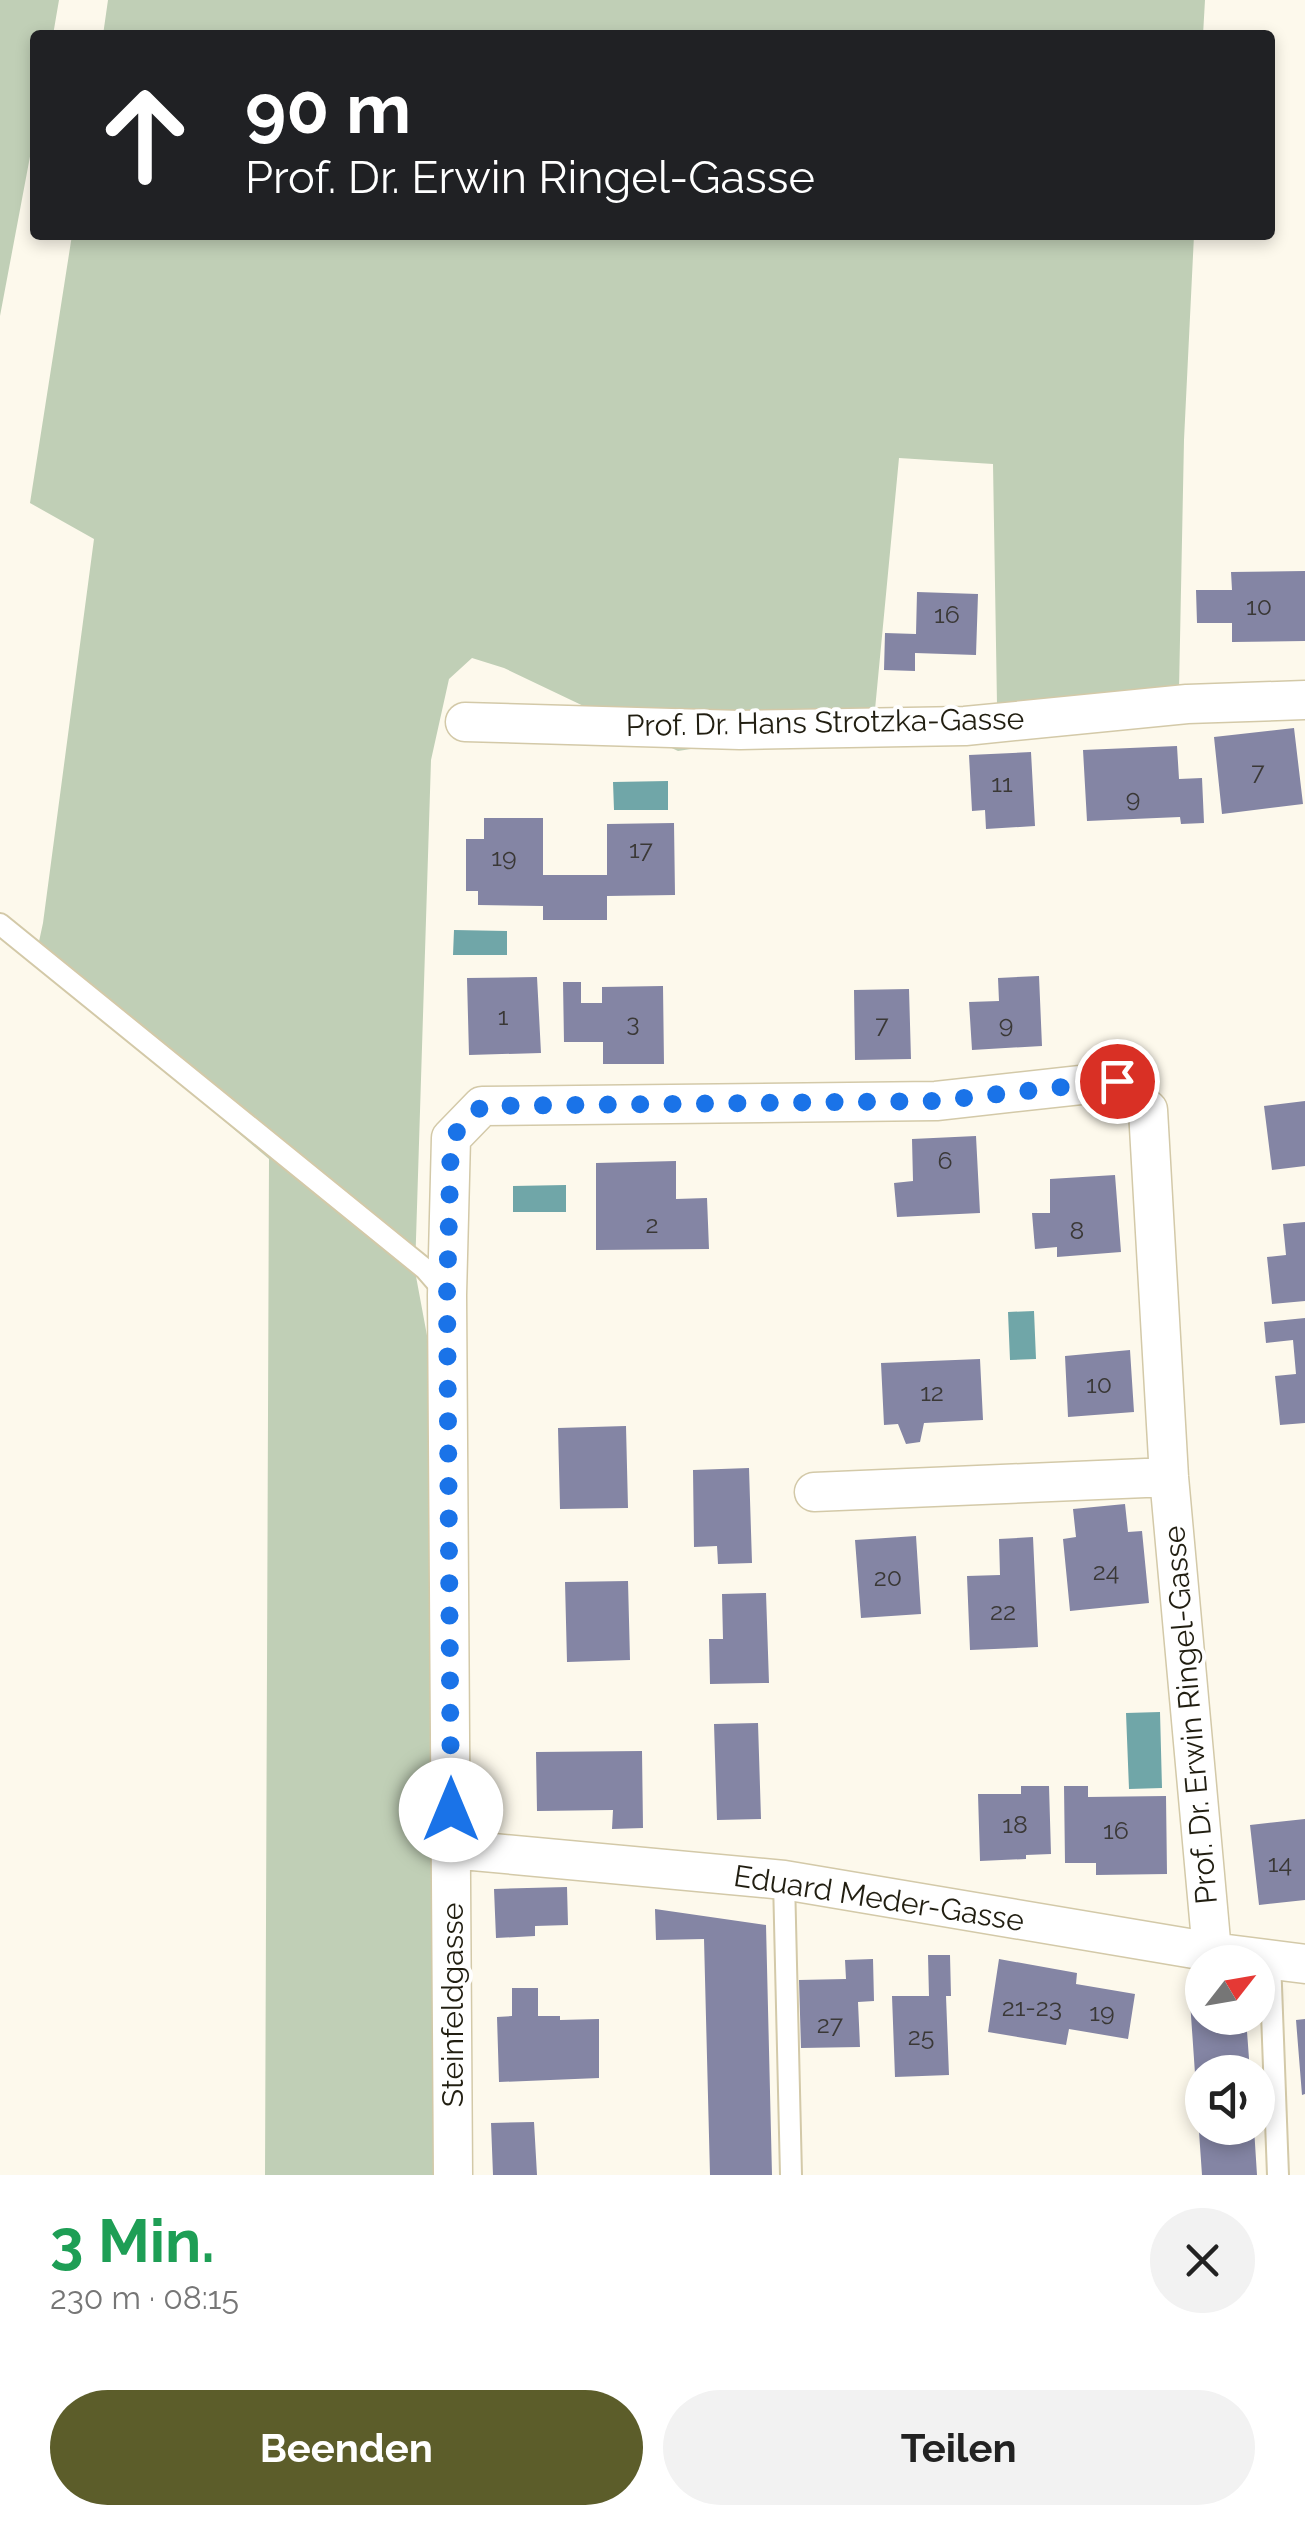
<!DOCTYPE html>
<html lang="de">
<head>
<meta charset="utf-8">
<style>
  body { margin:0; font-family:Raleway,sans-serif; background:#f2f2f2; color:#222; height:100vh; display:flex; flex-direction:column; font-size:38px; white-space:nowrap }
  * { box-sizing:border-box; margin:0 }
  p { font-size:32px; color:#767676 }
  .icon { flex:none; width:55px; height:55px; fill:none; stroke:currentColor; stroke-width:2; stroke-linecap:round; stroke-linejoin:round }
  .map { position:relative; height:2175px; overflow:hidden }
  .side { display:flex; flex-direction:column; background:#fff; flex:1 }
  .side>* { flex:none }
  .banner { position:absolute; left:30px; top:30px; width:1245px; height:210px; border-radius:10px; box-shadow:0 5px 15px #0003; background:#202124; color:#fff; overflow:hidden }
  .needle { width:65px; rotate:59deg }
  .controls { position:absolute; left:1185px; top:1945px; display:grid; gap:20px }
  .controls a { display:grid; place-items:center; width:90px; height:90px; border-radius:50%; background:#fff; box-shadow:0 5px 15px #0003; font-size:50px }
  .pin { position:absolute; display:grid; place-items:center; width:85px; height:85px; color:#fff; margin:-42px; border:5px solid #fff; border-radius:50%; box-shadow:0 2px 10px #0007 }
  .me { position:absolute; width:110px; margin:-55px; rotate:0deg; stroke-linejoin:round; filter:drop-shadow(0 0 8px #0008) }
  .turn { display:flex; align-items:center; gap:35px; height:210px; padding:0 50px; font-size:45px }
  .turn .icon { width:130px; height:130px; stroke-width:2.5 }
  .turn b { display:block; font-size:70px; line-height:85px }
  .round { display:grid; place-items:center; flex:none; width:105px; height:105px; border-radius:52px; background:#f2f2f2 }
  .head { display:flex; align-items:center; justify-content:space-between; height:170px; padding:0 50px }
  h1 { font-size:60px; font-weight:700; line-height:75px; color:#1e9e55 }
  .primary-button { display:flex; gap:20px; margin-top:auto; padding:20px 50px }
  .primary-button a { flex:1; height:115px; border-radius:60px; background:#5c5d2a; color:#fff; font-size:40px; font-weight:700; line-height:115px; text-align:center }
  .primary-button a+a { background:#f2f2f2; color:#222 }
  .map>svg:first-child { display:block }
</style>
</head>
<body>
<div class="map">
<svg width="1305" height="2175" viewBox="0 0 1305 2175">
  <rect width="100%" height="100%" fill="#fdf9ec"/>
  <path fill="#c0cfb6" d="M 0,0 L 59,0 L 53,35 L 35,35 L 35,130 L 0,316 Z
    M 108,0 L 1205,0 L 1203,35 L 103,35 Z
    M 72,235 L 1194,235 L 1184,440 L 1179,690 L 997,704 L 993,464 L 899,458 L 874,720 L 678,751 L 504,668 L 472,658 L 449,679 L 431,760 L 415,1271 L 431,1357 L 435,2175 L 265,2175 L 269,1159 L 35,960 L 43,923 L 94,539 L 30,503 Z"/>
  <path fill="#70a6a8" d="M 668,781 L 668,810 L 614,810 L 613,782 Z
    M 454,930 L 507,931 L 507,955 L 453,955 Z
    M 566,1185 L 566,1212 L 513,1212 L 513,1186 Z
    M 1034,1311 L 1036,1359 L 1010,1360 L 1008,1312 Z
    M 1160,1712 L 1162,1788 L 1129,1789 L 1126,1713 Z"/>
  <path fill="#8485a4" d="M 1305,571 L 1305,641 L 1232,642 L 1232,623 L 1197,623 L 1196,590 L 1232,590 L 1231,572 Z
    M 917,592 L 978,594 L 976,655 L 915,653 L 915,671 L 884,670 L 885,633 L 916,634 Z
    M 1294,728 L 1303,804 L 1222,814 L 1214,737 Z
    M 1177,746 L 1179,779 L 1202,778 L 1204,823 L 1181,824 L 1180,817 L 1087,821 L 1083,750 Z
    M 1031,752 L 1035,826 L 986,829 L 985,810 L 972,811 L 969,755 Z
    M 484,818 L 543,818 L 543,875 L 607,875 L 607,824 L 674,823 L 675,895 L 607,896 L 607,920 L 543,920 L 543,906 L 478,905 L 478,891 L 466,891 L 466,839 L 484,839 Z
    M 1039,976 L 1042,1046 L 972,1050 L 969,1002 L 999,1001 L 998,978 Z
    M 537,977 L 541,1053 L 469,1055 L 467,978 Z
    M 563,982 L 581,982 L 581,1003 L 602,1003 L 602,987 L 663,986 L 664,1064 L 603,1064 L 603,1042 L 564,1042 Z
    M 909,989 L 911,1059 L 855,1060 L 854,990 Z
    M 1305,1101 L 1305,1166 L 1272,1170 L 1264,1106 Z
    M 976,1136 L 980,1213 L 897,1217 L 894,1183 L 913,1181 L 912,1139 Z
    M 676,1161 L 676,1199 L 707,1198 L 709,1249 L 596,1250 L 596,1163 Z
    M 1115,1175 L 1121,1252 L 1057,1257 L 1057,1247 L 1035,1249 L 1032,1213 L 1050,1213 L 1050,1179 Z
    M 1305,1222 L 1305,1301 L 1272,1304 L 1267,1257 L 1286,1255 L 1283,1224 Z
    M 1305,1318 L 1305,1423 L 1280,1425 L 1275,1376 L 1296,1374 L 1293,1340 L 1266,1343 L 1264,1322 Z
    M 1130,1350 L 1134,1412 L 1068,1417 L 1065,1356 Z
    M 980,1359 L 983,1420 L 924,1423 L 920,1442 L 906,1444 L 898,1424 L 884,1425 L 881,1363 Z
    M 626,1426 L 628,1508 L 560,1509 L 558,1428 Z
    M 749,1468 L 752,1563 L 718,1564 L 717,1546 L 694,1547 L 693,1470 Z
    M 1125,1504 L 1128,1532 L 1142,1531 L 1149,1603 L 1070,1611 L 1063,1539 L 1076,1537 L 1073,1509 Z
    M 916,1536 L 921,1614 L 861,1618 L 855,1540 Z
    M 1033,1537 L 1038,1647 L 970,1650 L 967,1576 L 1000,1575 L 999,1539 Z
    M 628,1581 L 630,1660 L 567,1662 L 565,1582 Z
    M 766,1593 L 769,1683 L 710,1684 L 709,1639 L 723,1639 L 722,1594 Z
    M 758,1723 L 761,1819 L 717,1820 L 714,1724 Z
    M 642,1751 L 643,1828 L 612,1829 L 613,1810 L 537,1811 L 536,1752 Z
    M 1021,1786 L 1049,1786 L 1051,1854 L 1026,1855 L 1026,1859 L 980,1861 L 978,1794 L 1021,1794 Z
    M 1064,1786 L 1088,1786 L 1088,1797 L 1166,1796 L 1167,1874 L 1096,1875 L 1096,1863 L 1065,1863 Z
    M 1305,1819 L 1305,1900 L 1259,1905 L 1250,1825 Z
    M 567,1887 L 568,1925 L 535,1926 L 535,1936 L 496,1938 L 494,1889 Z
    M 655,1909 L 766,1925 L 772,2175 L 710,2175 L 704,1939 L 656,1940 Z
    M 928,1955 L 950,1955 L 951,1996 L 946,1996 L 949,2075 L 895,2077 L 892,1996 L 929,1996 Z
    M 873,1959 L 874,2001 L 858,2002 L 860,2047 L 801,2048 L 799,1980 L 846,1979 L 845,1960 Z
    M 999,1959 L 1077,1973 L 1076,1984 L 1135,1994 L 1128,2039 L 1069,2029 L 1066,2045 L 988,2032 Z
    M 512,1988 L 538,1988 L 538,2016 L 560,2016 L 560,2020 L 599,2019 L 599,2078 L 499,2082 L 497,2017 L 512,2016 Z
    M 1202,2000 L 1202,2018 L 1246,2018 L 1250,2072 L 1202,2072 L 1202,2128 L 1254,2128 L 1257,2175 L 1202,2175 L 1190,2001 Z
    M 1305,2019 L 1305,2094 L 1302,2095 L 1296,2020 Z
    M 534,2122 L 537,2175 L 493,2175 L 491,2123 Z"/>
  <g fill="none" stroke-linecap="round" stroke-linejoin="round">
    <g stroke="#d3c9a8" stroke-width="24">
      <path id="service" d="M 0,924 L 425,1269 L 445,1292
        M 784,1880 L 791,2175
        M 1270,1959 L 1278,2175"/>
    </g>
    <g stroke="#d3c9a8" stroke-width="41">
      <path id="minor" d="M 465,722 L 740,730 L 965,726 L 1187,704 L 1305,700
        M 814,1492 L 1169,1477
        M 451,1849 L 784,1880 L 1212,1952 L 1305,1964
        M 453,2175 L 447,1295 L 451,1138 L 482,1106 L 936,1101 L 1117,1081 L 1148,1110 L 1169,1477 L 1212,1952"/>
    </g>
    <use href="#service" stroke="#fff" stroke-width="20"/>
    <use href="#minor" stroke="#fff" stroke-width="38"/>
  </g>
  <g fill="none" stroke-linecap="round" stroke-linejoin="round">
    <path stroke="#1a73e8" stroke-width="18" stroke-dasharray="0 32.4" d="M 451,1810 L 447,1295 L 451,1138 L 482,1106 L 936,1101 L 1117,1081"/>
  </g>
  <g text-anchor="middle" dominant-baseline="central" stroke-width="8" stroke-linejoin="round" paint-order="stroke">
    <g font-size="25" fill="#3a3836">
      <text x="1259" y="606">10</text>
      <text x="947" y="614">16</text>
      <text x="1258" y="771">7</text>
      <text x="1002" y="783">11</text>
      <text x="1133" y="798">9</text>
      <text x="641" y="849">17</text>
      <text x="504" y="857">19</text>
      <text x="503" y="1016">1</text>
      <text x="633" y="1022">3</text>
      <text x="882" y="1024">7</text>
      <text x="1006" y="1024">9</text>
      <text x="945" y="1160">6</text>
      <text x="652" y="1224">2</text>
      <text x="1077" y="1230">8</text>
      <text x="1099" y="1384">10</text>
      <text x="932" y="1392">12</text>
      <text x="1106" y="1571">24</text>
      <text x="888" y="1577">20</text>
      <text x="1003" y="1611">22</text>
      <text x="1015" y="1824">18</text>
      <text x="1116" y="1830">16</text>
      <text x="1280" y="1863">14</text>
      <text x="1032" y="2007">21-23</text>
      <text x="1102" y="2012">19</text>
      <text x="830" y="2024">27</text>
      <text x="921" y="2036">25</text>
    </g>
    <g font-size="30" fill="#211e11" stroke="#fff">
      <text transform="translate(825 722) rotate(-1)">Prof. Dr. Hans Strotzka-Gasse</text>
      <text transform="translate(1190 1715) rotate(-95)">Prof. Dr. Erwin Ringel-Gasse</text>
      <text transform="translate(879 1898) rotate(9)">Eduard Meder-Gasse</text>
      <text transform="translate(452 2005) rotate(-90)">Steinfeldgasse</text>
    </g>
  </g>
</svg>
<div class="controls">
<a><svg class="needle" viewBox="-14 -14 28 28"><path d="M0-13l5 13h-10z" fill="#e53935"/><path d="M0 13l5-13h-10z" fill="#767676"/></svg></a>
<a><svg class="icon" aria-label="sound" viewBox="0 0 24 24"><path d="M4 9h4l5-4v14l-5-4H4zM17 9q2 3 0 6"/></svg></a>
</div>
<div class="pin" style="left:1117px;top:1081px;background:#d93025"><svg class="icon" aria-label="arrive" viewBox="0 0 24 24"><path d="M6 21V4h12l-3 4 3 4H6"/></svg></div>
<svg class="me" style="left:451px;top:1810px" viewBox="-20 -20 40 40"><circle r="19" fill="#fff"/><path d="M0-13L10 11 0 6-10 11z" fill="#1a73e8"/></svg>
<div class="banner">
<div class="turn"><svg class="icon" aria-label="ahead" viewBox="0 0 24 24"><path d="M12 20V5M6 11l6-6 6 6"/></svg><div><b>90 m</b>Prof. Dr. Erwin Ringel-Gasse</div></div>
</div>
</div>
<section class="side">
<div class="head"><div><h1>3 Min.</h1><p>230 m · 08:15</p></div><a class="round"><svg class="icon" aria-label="close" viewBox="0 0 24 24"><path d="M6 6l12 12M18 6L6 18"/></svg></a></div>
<div class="primary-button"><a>Beenden</a><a>Teilen</a></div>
</section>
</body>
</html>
